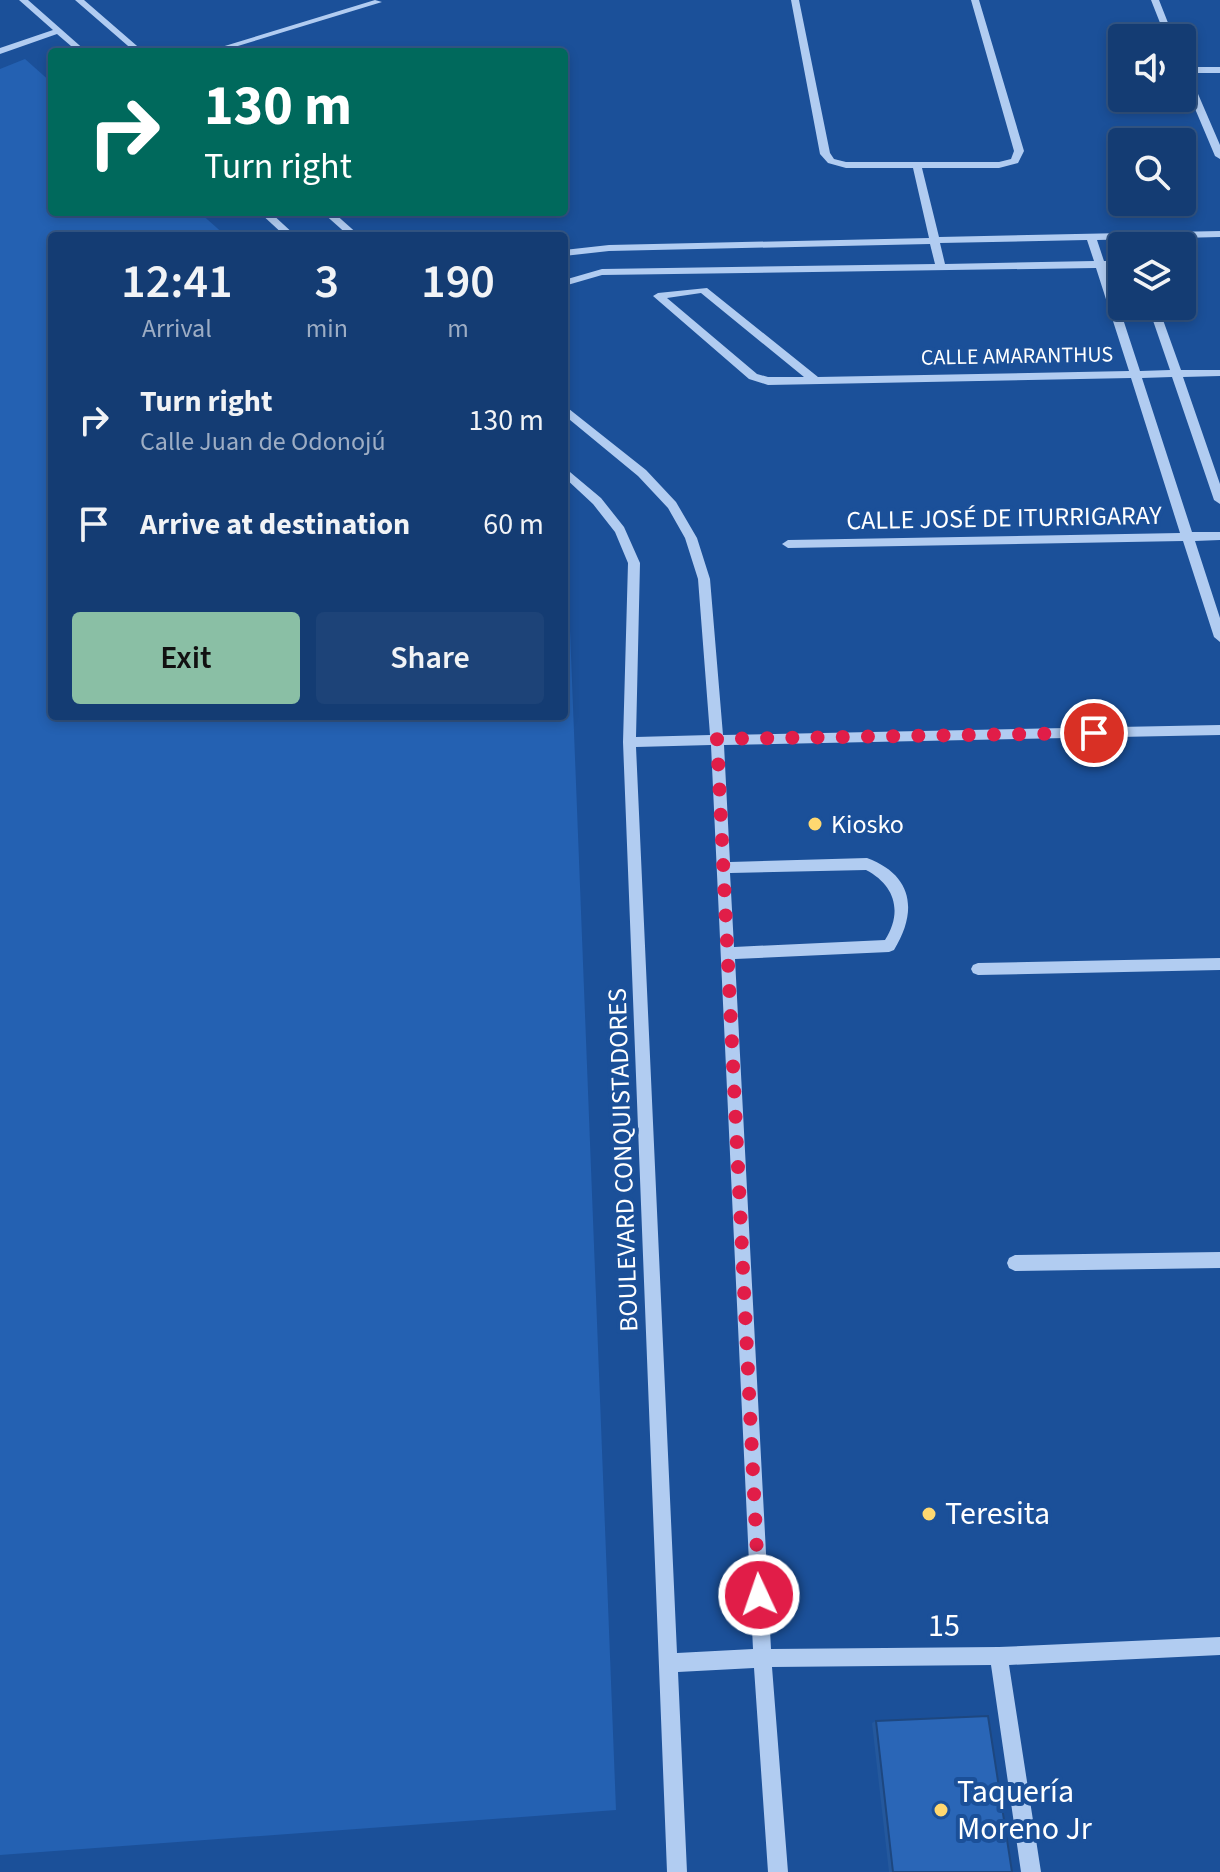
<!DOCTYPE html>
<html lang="en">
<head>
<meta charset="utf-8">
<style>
  body { margin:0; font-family:"Source Sans 3",sans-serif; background:#1d4378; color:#f1f3f6; height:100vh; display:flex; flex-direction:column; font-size:30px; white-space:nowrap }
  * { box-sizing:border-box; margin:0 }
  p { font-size:26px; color:#9dadc4 }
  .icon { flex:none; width:44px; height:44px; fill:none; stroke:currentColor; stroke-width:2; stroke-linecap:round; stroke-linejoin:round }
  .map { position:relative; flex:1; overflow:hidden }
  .details { position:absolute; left:48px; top:232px; width:520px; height:488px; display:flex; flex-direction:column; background:#143c73; border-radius:8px; box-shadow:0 4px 12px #0003,0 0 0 2px #335685 }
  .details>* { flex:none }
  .top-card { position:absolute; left:48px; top:48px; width:520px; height:168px; border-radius:8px; box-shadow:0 4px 12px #0003,0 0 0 2px #335685; background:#00695c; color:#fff; overflow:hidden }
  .controls { position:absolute; left:1108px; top:24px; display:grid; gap:16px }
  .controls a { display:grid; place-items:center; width:88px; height:88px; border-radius:8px; background:#143c73; box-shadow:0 4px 12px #0003,0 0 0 2px #335685; font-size:40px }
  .pin { position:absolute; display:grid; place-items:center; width:68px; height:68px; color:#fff; margin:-34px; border:4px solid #fff; border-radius:50%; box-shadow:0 2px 8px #0007 }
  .me { position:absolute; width:88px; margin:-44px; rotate:357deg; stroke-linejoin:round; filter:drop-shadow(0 0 6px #0008) }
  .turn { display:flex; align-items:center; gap:28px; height:168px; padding:0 24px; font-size:36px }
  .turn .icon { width:104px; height:104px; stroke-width:2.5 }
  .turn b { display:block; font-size:56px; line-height:68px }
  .eta { display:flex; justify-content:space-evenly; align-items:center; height:136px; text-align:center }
  .eta b { font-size:48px; font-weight:600; line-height:56px }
  .primary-button { display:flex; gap:16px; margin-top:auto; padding:16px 24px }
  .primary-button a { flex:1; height:92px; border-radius:8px; background:#8abfa5; color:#111; font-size:32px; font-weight:600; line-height:92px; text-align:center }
  .primary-button a+a { background:#1d4378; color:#f1f3f6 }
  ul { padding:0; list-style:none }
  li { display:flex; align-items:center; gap:24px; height:104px; padding:0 24px }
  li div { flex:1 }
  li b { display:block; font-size:30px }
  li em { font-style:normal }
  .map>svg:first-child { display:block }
</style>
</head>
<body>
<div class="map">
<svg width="1220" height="1872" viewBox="0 0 1220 1872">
  <rect width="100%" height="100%" fill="#1b5099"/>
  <path fill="#2461b2" d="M 25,59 L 52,83 L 52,212 L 199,212 L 226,236 L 52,236 L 52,716 L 564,716 L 564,568 L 568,578 L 616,1810 L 0,1855 L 0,69 Z"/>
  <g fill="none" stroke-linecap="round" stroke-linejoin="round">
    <path fill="#b1ccf1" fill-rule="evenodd" d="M 19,0 L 28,0 L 87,52 L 78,52 L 57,34 L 0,54 L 0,48 L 53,30 Z
      M 75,0 L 84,0 L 144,52 L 135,52 Z
      M 375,0 L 382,2 L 218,52 L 205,52 Z
      M 791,0 L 799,0 L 830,153 L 834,159 L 846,162 L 999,162 L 1011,159 L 1014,151 L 971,0 L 979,0 L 1024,151 L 1018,163 L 999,168 L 922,168 L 939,237 L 1220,231 L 1220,237 L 1097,240 L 1104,261 L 1122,261 L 1122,267 L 1106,267 L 1140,371 L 1170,370 L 1148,306 L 1158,306 L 1181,370 L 1220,370 L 1220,376 L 1183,377 L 1220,484 L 1220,504 L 1214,500 L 1172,377 L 1142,378 L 1192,532 L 1220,532 L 1220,540 L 1195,541 L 1220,618 L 1220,642 L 1214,637 L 1183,541 L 788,548 L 782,544 L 788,540 L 1180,533 L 1131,378 L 768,385 L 749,379 L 653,296 L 658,293 L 707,288 L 818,377 L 1129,371 L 1096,268 L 602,275 L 564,286 L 564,280 L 602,269 L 935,264 L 930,244 L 609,251 L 564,256 L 564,250 L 609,245 L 929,238 L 913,168 L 846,168 L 828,163 L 820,154 ZM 1087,240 L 1094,261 L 945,264 L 940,243 ZM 701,293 L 804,377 L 768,377 L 757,374 L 667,298 Z
      M 1151,0 L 1159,0 L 1174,38 L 1166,38 Z
      M 1182,64 L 1187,67 L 1220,67 L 1220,73 L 1189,73 L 1220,145 L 1220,159 L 1215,156 L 1182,78 Z
      M 259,212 L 270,212 L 296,236 L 285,236 Z
      M 322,212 L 333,212 L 360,236 L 349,236 Z
      M 564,405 L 646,470 L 676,502 L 697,538 L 710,579 L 723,735 L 1220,725 L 1220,735 L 724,745 L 730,862 L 867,858 C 913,875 918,911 894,950 L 889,952 L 735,959 L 771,1649 L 999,1647 L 1220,1637 L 1220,1655 L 1009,1665 L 1041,1872 L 1021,1872 L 991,1665 L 772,1667 L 788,1872 L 768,1872 L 754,1668 L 678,1672 L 687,1872 L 667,1872 L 623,742 L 628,563 L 615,532 L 593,504 L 564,477 L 564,467 L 601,498 L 624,527 L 640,563 L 636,737 L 710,735 L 698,579 L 685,538 L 668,508 L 638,476 L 564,415 ZM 711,745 L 753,1649 L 677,1653 L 636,747 ZM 866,870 C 895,885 903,912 885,940 L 734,947 L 730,873 Z
      M 1220,958 L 1220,970 L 978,975 L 973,973 L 971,969 L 973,965 L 978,963 Z
      M 1220,1252 L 1220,1268 L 1015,1271 L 1009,1268 L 1007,1263 L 1009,1258 L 1015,1255 Z"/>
  </g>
  <path fill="#24589d" d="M 876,1721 L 1012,1872 L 889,1872 L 872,1723 Z"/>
  <path fill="#2a66b7" stroke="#1d4780" stroke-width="2" d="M 988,1716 L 1012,1872 L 893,1872 L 876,1721 Z"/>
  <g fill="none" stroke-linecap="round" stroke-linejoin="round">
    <path stroke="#e11d48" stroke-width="14" stroke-dasharray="0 25.2" d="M 759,1595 L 717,739 L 1094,733"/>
  </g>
  <g fill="#ffd870" stroke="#1b5099" stroke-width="3">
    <circle cx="815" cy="824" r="8"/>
    <circle cx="929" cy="1514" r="8"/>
    <circle cx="941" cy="1810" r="8"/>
  </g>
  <g text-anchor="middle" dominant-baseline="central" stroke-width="8" stroke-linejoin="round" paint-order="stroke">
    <g font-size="22" fill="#fff" stroke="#1b5099">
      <text transform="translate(1017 356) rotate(-1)">CALLE AMARANTHUS</text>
    </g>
    <g font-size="26" fill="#fff" stroke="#1b5099">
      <text transform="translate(1004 518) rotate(-1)">CALLE JOSÉ DE ITURRIGARAY</text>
      <text transform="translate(623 1160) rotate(-92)">BOULEVARD CONQUISTADORES</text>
    </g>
    <g font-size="26" fill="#fff" stroke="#1b5099" text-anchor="start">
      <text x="831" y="824">Kiosko</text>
    </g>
    <g font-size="32" fill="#fff" stroke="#1b5099" text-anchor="start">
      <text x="945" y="1514">Teresita</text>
      <text x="957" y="1792">Taquería<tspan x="957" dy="37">Moreno Jr</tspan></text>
    </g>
    <g font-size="32" fill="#fff" stroke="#1b5099">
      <text x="944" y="1626">15</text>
    </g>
  </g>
</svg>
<div class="controls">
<a><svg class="icon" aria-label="sound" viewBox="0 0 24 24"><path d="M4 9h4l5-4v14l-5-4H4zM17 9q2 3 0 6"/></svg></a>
<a><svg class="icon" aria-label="search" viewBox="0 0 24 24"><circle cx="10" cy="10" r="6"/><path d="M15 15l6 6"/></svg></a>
<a><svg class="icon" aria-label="layers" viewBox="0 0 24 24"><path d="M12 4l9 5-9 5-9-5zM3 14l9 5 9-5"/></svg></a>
</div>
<div class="pin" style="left:1094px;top:733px;background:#d93025"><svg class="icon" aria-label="arrive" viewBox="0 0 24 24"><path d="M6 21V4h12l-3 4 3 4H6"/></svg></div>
<svg class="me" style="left:759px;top:1595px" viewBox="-20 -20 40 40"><circle r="17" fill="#e11d48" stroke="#fff" stroke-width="3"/><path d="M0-11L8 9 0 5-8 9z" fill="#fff"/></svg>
<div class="top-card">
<div class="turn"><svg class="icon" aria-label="right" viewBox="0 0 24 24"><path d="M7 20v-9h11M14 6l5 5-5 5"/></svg><div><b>130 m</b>Turn right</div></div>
</div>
<section class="details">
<div class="eta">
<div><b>12:41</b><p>Arrival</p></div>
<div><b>3</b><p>min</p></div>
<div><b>190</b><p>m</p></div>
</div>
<ul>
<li><svg class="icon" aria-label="right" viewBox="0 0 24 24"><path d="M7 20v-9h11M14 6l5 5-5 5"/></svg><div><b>Turn right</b><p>Calle Juan de Odonojú</p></div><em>130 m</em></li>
<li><svg class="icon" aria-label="arrive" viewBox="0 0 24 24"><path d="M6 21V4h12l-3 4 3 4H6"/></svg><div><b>Arrive at destination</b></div><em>60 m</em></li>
</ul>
<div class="primary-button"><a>Exit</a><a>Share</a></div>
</section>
</div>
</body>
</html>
